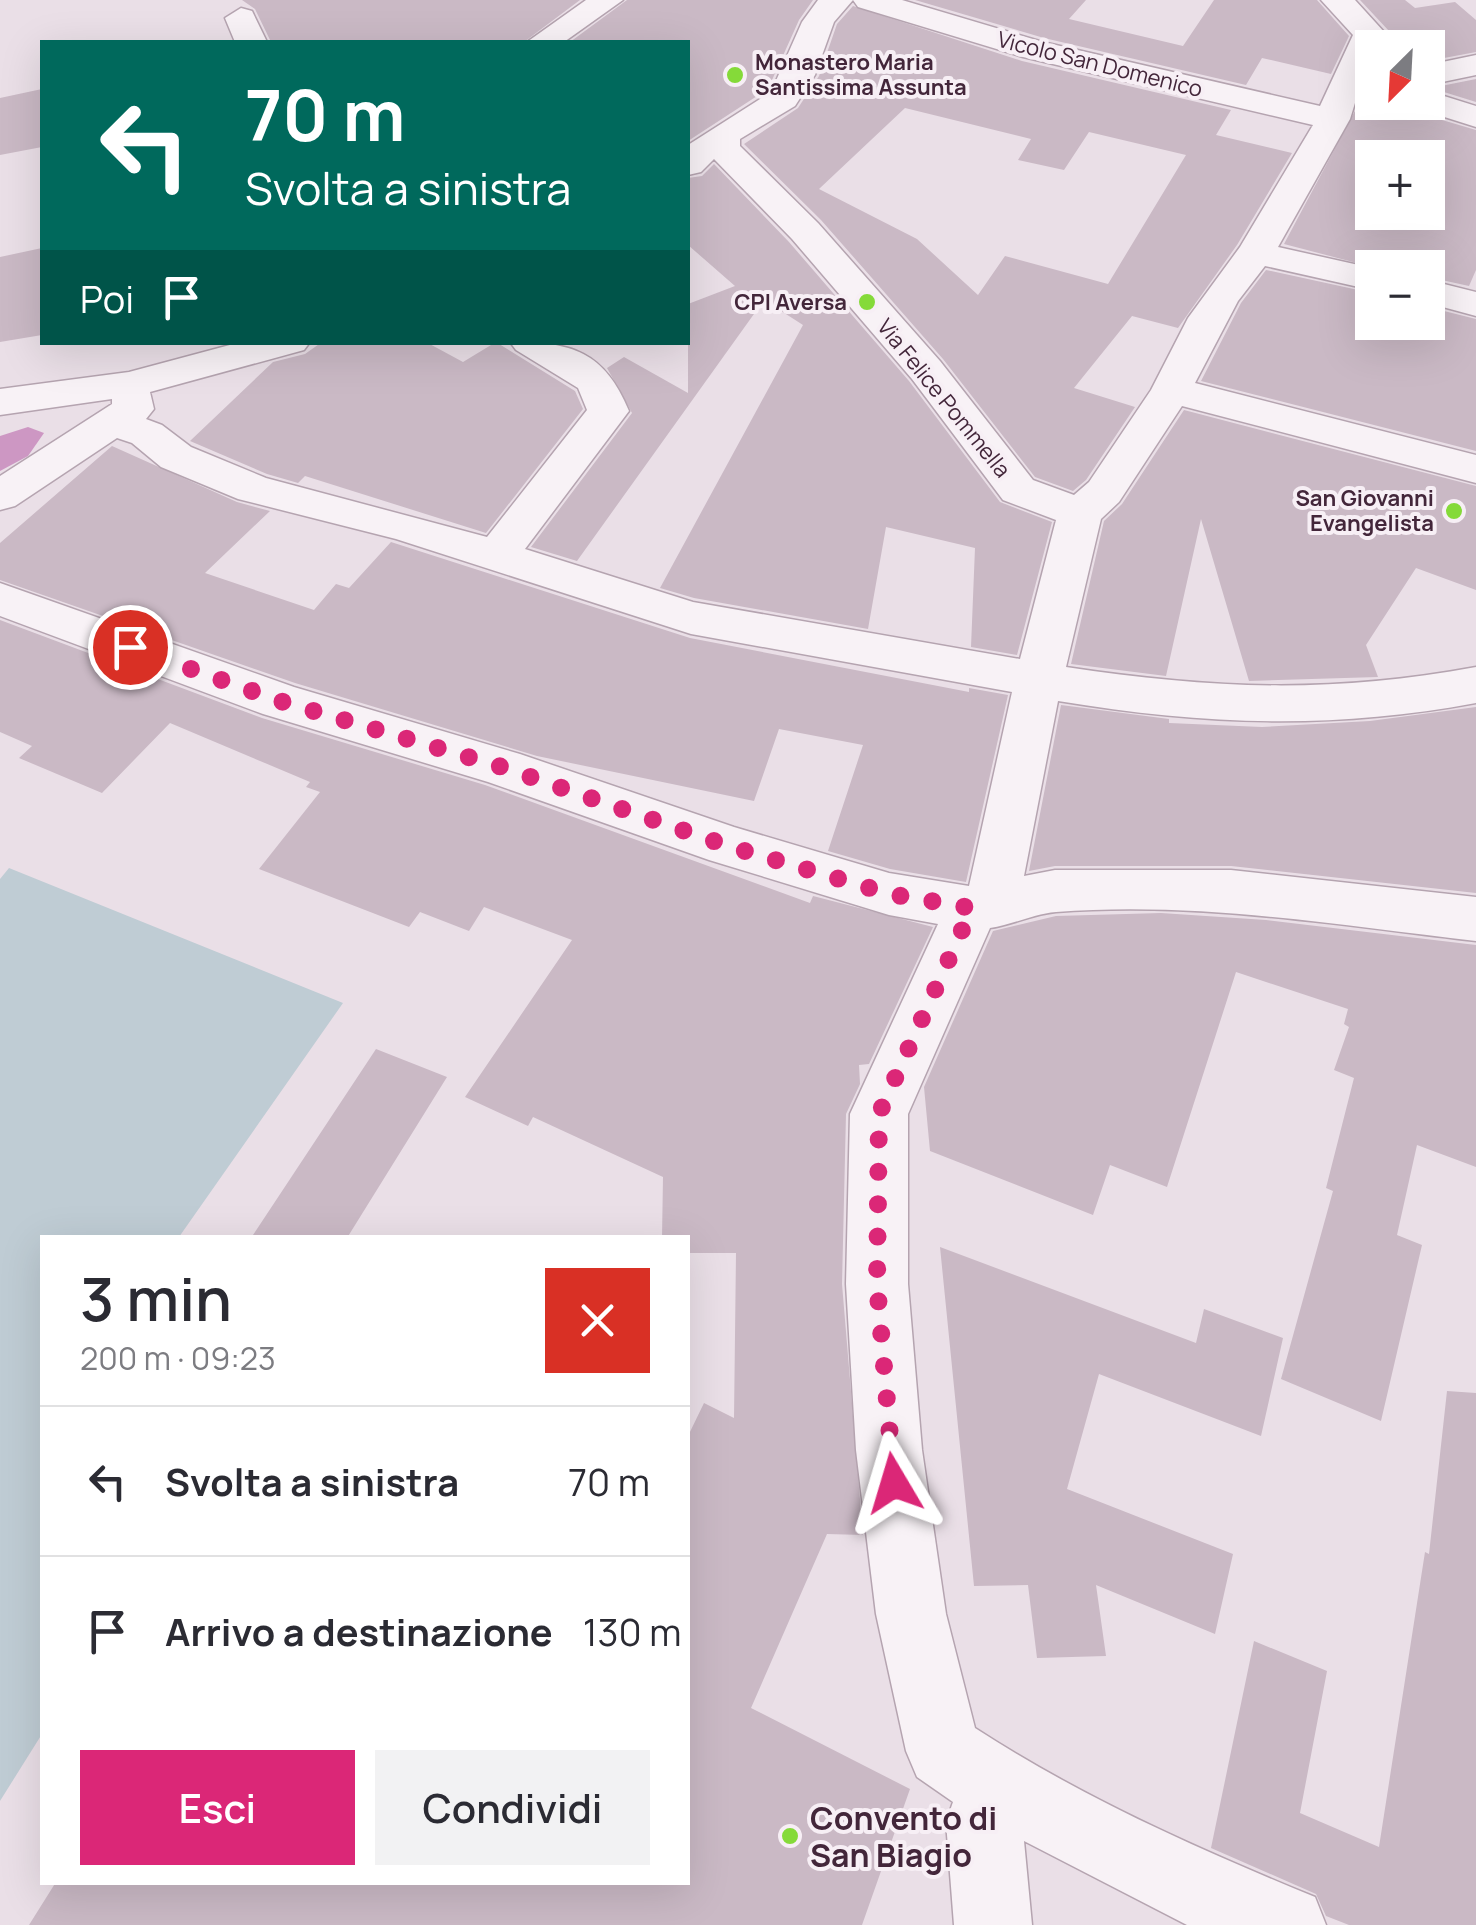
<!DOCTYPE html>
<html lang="it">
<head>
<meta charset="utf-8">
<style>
  body { margin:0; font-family:Manrope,sans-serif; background:#f2f2f3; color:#2b2b33; height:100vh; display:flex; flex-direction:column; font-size:38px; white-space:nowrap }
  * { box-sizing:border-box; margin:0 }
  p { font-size:32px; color:#7c7c81 }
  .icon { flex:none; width:55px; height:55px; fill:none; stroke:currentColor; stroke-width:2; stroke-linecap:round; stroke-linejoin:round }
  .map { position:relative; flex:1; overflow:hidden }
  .side { position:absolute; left:40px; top:1235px; width:650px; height:650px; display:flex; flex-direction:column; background:#fff; border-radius:0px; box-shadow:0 10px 40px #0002 }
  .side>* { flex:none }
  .top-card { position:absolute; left:40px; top:40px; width:650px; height:305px; border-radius:0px; box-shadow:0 10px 40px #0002; background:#00695c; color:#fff; overflow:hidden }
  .needle { width:65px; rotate:204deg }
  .fabs { position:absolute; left:1355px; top:30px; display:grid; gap:20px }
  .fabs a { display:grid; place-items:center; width:90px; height:90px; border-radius:0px; background:#fff; box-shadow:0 10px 40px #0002; font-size:50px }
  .pin { position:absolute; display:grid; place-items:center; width:85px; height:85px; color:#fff; margin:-42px; border:5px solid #fff; border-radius:50%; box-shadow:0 2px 10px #0007 }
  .me { position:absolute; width:110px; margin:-55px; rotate:353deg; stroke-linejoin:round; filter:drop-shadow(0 0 8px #0008) }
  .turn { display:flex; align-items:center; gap:35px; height:210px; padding:0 40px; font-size:45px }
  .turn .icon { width:130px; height:130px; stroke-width:2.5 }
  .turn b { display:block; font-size:70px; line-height:85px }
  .then { display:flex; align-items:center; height:95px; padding:0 40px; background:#0003; gap:20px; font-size:38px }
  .round { display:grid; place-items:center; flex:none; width:105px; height:105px; border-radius:0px; background:#f2f2f3 }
  .headline { display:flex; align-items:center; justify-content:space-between; height:170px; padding:0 40px }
  h1 { font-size:60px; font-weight:600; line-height:75px }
  .primary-button { display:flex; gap:20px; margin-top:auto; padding:20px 40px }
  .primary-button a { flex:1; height:115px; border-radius:0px; background:#db2777; color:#fff; font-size:40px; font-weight:600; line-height:115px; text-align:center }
  .primary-button a+a { background:#f2f2f3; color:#2b2b33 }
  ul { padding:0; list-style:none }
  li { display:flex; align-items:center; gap:30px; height:150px; padding:0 40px; border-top:2px solid #e1e1e2 }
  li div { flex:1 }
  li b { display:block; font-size:38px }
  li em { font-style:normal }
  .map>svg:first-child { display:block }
</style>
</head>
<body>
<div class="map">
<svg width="1476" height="1925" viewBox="0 0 1476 1925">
  <rect width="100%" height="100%" fill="#eadfe7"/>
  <path fill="#bfccd4" d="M 9,868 L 343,1003 L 179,1237 L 42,1238 L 42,1734 L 0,1801 L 0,879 Z"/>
  <path fill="#cd97c3" d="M 28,427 L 44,433 L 28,456 L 0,471 L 0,436 Z"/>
  <path fill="#cab9c5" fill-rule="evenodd" d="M 242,0 L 580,0 L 524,42 L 271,42 L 255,9 Z
    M 627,0 L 813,0 L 799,20 L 768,89 L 688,141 L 688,42 L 570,42 Z
    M 915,0 L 1086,0 L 1069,19 L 1183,46 L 1214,0 L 1317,0 L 1349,36 L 1331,74 L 1262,58 L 1246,85 L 1044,38 Z
    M 1360,0 L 1405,0 L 1415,8 L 1455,2 L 1476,20 L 1476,52 L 1428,61 L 1428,48 L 1383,48 L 1389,31 Z
    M 853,6 L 1022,61 L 1231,110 L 1216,135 L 1292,153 L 1237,245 L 1178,328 L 1132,316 L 1074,388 L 1135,407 L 1086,480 L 1073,491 L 1035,477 L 943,359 L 821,220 L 744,144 L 798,108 L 819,76 L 837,24 ZM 905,108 L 1031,139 L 1018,160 L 1064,170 L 1089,132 L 1186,155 L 1108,284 L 1005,256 L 978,295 L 917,239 L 819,189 Z
    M 1476,79 L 1476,102 L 1431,88 Z
    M 42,89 L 42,147 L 0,155 L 0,98 Z
    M 1364,94 L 1372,95 L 1372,102 L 1409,102 L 1415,112 L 1476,130 L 1476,270 L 1469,286 L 1428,277 L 1428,268 L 1376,268 L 1284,244 ZM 1372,158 L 1428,158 L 1428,212 L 1372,212 Z
    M 714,164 L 789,242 L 909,381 L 1000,502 L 1052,522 L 1017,655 L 971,647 L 975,548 L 886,527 L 868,629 L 694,598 L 660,588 L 803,325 L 764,300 L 577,561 L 531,547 L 632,413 L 607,368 L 624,357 L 688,393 L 688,304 L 735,286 L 688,245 L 688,178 L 702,176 Z
    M 42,248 L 42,335 L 0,342 L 0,257 Z
    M 1266,270 L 1372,293 L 1372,322 L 1428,322 L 1428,307 L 1476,319 L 1476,451 L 1201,381 L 1241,303 Z
    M 322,342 L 426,342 L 463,362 L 496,342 L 575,391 L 583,409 L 486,533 L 305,476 L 298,483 L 267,474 L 190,441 L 273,362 L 305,354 Z
    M 1184,410 L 1476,486 L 1476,590 L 1416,568 L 1366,645 L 1378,677 L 1249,681 L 1201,519 L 1166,676 L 1071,664 L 1104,521 L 1122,504 Z
    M 112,446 L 237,502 L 270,511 L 205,573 L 314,610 L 336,584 L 349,588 L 391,542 L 690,638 L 969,692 L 969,688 L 1008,695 L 966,882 L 890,869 L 828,851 L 863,745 L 779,729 L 754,801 L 537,756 L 295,683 L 0,580 L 0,543 Z
    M 0,620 L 262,718 L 485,785 L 810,903 L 813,896 L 933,927 L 869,1064 L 859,1065 L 860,1084 L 846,1114 L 842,1284 L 863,1535 L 827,1534 L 751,1708 L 910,1789 L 862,1925 L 29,1925 L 56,1882 L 688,1882 L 688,1436 L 704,1403 L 734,1418 L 736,1253 L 688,1253 L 688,1238 L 662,1238 L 663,1177 L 533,1117 L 528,1126 L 465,1097 L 572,940 L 484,907 L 469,931 L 420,912 L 409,927 L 259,869 L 320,792 L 306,787 L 310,782 L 170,723 L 102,793 L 19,758 L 32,746 L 0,732 Z
    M 1061,705 L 1169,719 L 1169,723 L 1262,727 L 1370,721 L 1476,707 L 1476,893 L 1231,866 L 1055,866 L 1029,871 Z
    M 1161,913 L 1266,920 L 1476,945 L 1476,1167 L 1417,1145 L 1397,1235 L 1422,1245 L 1381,1421 L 1281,1379 L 1333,1191 L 1326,1188 L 1354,1078 L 1334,1070 L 1349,1027 L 1344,1024 L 1348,1009 L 1236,972 L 1167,1187 L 1110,1165 L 1093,1215 L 930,1151 L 924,1087 L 993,931 L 1056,916 Z
    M 376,1049 L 447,1077 L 347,1238 L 251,1238 Z
    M 940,1247 L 1196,1343 L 1204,1309 L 1283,1338 L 1261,1436 L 1099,1374 L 1067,1489 L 1233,1554 L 1215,1634 L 1096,1585 L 1106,1656 L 1037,1658 L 1028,1585 L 974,1586 Z
    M 1447,1391 L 1476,1393 L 1476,1925 L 1349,1925 L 1326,1916 L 1316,1894 L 1211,1848 L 1254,1641 L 1327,1671 L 1300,1813 L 1379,1847 L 1425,1552 L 1429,1554 Z"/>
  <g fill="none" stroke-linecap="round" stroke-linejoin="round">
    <g stroke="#b5a4b0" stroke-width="3">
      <path id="street" d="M 586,0 L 623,0 L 564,42 L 527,42 Z
        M 818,0 L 853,0 L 834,22 L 815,75 L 795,106 L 740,139 L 740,146 L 818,223 L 940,361 L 1033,480 L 1074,495 L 1089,482 L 1151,390 L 1188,318 L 1240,247 L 1313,125 L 1023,57 L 858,7 L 853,0 L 902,0 L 1043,42 L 1320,106 L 1353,35 L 1321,0 L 1355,0 L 1386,34 L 1379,48 L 1372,48 L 1366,71 L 1372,72 L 1372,92 L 1359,90 L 1350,119 L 1278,247 L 1372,268 L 1372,290 L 1265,266 L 1238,301 L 1195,383 L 1476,455 L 1476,483 L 1182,406 L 1119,502 L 1101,519 L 1066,667 C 1212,689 1330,694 1476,667 L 1476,703 C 1331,730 1203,725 1058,701 L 1024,876 L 1055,870 L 1231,870 L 1476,897 L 1476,941 C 1338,925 1196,901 1056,912 C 1033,914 1012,925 990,928 L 908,1114 L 908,1284 L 922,1450 L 946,1614 L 975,1728 C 1081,1797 1198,1849 1315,1897 L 1326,1925 L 1187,1925 L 1024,1841 L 1032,1925 L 954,1925 L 946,1822 L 953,1802 L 917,1777 L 906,1751 L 876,1614 L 856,1450 L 846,1284 L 850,1114 L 938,924 L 889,915 L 709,860 L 488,782 L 263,714 L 0,616 L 0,583 L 294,687 L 520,754 L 734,827 L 889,873 L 969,886 L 1012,692 L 691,634 L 396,539 L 238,499 L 161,467 L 132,443 L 117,438 L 15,506 L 0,510 L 0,476 L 112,404 L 112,399 L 0,415 L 0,389 L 129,372 L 241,342 L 310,342 L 304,350 L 150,392 L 154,409 L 146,419 L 162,425 L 191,447 L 266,478 L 487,537 L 587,410 L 578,388 L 516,350 L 510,342 C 572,342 604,351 629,411 L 525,549 L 693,602 L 1020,659 L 1056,520 L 1003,500 L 912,379 L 792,239 L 714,159 L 701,172 L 688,175 L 688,145 L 771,92 L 802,22 Z
        M 241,8 L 252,11 L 267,42 L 235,42 L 225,18 Z
        M 1476,55 L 1476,75 L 1428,85 L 1428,65 Z
        M 1428,91 L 1476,106 L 1476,127 L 1416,108 L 1412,102 L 1428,102 Z
        M 1428,280 L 1476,292 L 1476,316 L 1428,303 Z"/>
    </g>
    <use href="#street" fill="#f8f2f6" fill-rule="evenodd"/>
  </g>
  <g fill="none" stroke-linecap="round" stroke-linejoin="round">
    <path stroke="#db2777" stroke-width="18" stroke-dasharray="0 32.4" d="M 130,647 L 280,701 L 502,767 L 728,846 L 890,894 L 972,908 L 879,1114 L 877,1284 L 894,1483"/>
  </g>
  <g fill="#85da39" stroke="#f7eff5" stroke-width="4">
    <circle cx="735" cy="75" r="10"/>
    <circle cx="867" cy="302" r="10"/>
    <circle cx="1454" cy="511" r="10"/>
    <circle cx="790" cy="1836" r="10"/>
  </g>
  <g text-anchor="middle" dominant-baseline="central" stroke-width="8" stroke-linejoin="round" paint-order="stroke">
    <g font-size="22" font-weight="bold" fill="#43263a" stroke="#f7eff5" text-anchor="end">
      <text x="755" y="62" text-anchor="start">Monastero Maria<tspan x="755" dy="25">Santissima Assunta</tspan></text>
      <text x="847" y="302">CPI Aversa</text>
      <text x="1434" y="498">San Giovanni<tspan x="1434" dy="25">Evangelista</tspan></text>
    </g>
    <g font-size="22" fill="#43263a" stroke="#f7eff5">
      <text transform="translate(1100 64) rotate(14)">Vicolo San Domenico</text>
      <text transform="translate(944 398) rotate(51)">Via Felice Pommella</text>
    </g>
    <g font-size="32" font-weight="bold" fill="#43263a" stroke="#f7eff5" text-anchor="start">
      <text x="810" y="1818">Convento di<tspan x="810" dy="37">San Biagio</tspan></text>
    </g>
  </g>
</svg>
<div class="fabs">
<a><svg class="needle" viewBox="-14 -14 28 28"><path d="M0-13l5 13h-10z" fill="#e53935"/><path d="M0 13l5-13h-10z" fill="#7c7c81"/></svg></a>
<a>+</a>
<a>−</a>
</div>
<div class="pin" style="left:130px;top:647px;background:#d93025"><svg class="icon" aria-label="arrive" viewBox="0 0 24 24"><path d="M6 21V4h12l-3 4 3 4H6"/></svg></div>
<svg class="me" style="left:894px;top:1483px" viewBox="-20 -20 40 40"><path d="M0-17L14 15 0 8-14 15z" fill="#db2777" stroke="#fff" stroke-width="4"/></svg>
<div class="top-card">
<div class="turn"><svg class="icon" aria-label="left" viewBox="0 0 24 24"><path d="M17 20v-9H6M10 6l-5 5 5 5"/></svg><div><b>70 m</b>Svolta a sinistra</div></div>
<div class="then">Poi<svg class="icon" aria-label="arrive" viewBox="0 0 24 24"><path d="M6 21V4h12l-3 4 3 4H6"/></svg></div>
</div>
<section class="side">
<div class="headline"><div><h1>3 min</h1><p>200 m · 09:23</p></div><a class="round" style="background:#d93025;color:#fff"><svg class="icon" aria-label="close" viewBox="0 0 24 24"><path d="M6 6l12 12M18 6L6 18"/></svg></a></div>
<ul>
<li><svg class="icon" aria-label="left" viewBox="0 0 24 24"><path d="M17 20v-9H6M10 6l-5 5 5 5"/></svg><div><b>Svolta a sinistra</b></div><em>70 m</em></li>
<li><svg class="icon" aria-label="arrive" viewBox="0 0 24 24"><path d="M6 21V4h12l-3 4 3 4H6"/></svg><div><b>Arrivo a destinazione</b></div><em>130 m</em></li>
</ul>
<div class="primary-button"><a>Esci</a><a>Condividi</a></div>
</section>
</div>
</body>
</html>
